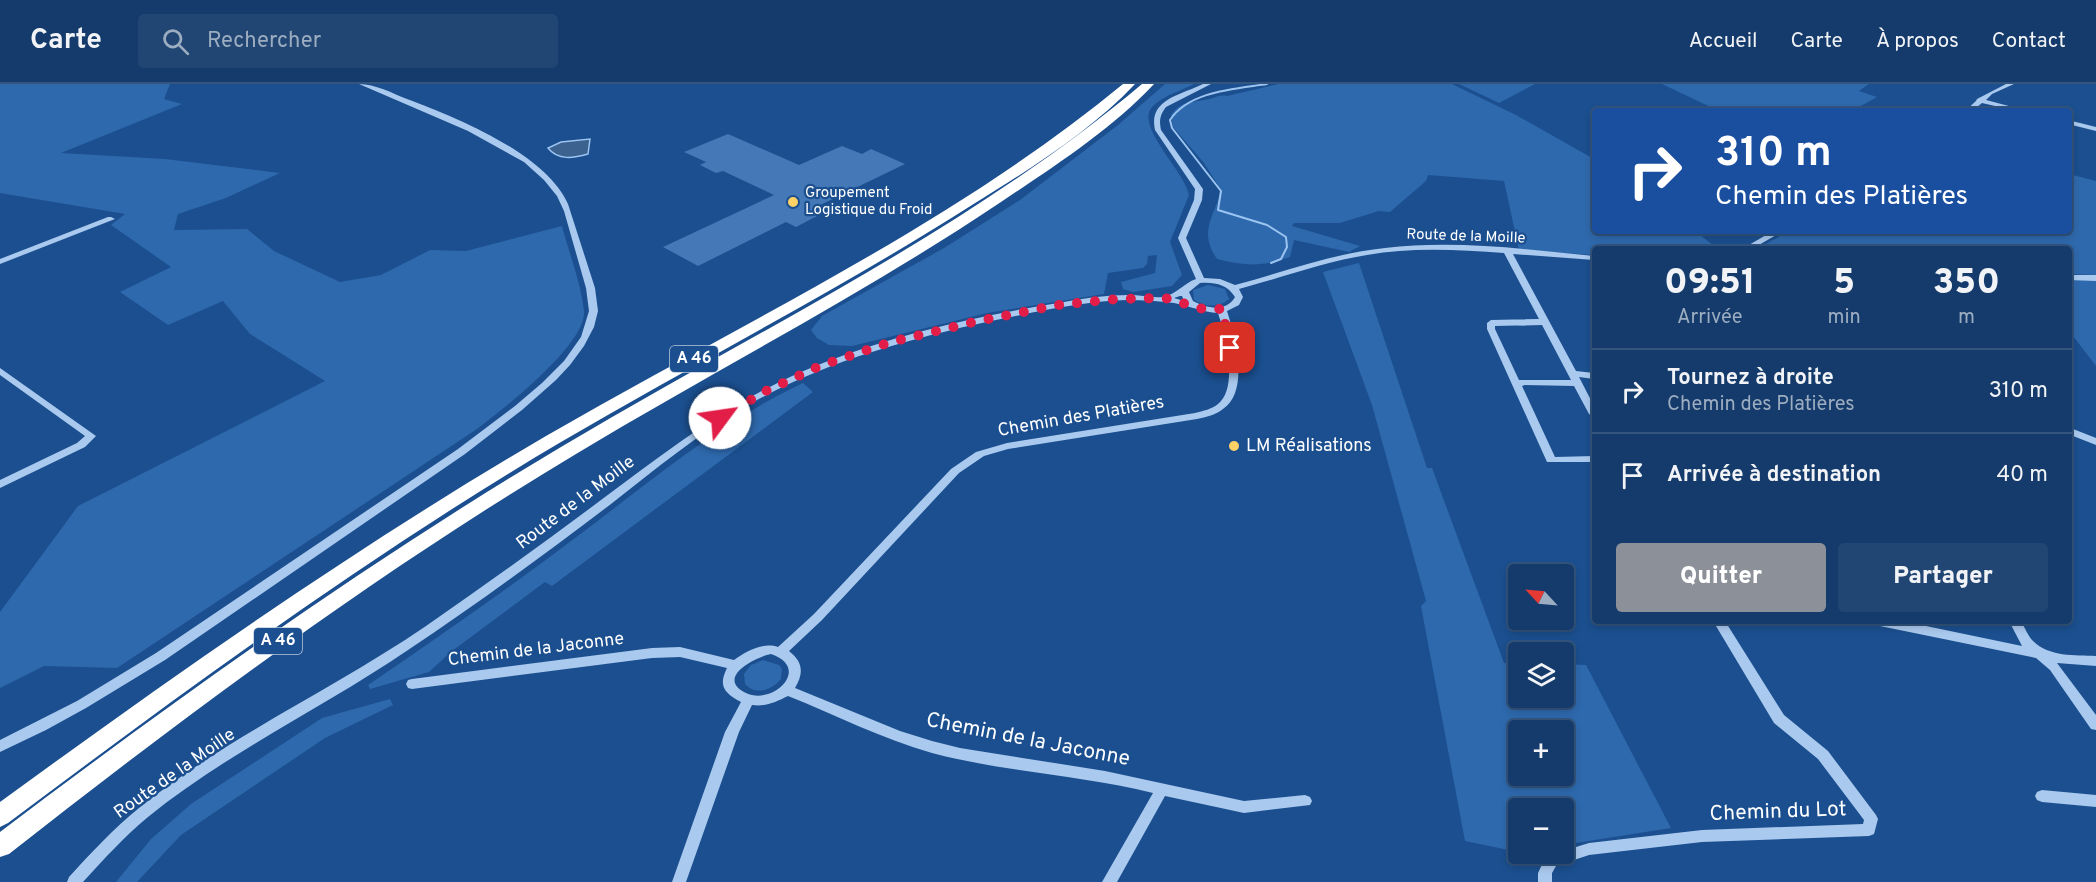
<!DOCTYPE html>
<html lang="fr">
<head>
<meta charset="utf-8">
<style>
  body { margin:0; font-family:Overpass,sans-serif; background:#214673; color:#f1f3f6; height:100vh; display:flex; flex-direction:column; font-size:22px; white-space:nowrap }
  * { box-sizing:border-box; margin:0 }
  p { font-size:20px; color:#9dadc1 }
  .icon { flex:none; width:33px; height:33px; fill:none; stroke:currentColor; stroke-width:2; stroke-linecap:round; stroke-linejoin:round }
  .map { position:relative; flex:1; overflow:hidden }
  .panel { position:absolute; left:1592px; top:162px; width:480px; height:378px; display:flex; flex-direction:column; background:#143b6b; border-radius:6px; box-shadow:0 3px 9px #0003,0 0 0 2px #33557e }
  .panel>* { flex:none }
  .top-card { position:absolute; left:1592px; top:24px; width:480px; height:126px; border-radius:6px; box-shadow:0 3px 9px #0003,0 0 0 2px #33557e; background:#1a4fa0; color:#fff; overflow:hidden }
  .needle { width:39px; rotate:296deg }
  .tools { position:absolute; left:1508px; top:480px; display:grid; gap:12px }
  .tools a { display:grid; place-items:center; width:66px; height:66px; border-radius:6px; background:#143b6b; box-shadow:0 3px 9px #0003,0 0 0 2px #33557e; font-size:30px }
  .pin { position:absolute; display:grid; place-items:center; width:51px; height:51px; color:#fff; margin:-26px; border-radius:12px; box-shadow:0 3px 9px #0006 }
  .me { position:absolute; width:66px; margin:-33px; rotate:59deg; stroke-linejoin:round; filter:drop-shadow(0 0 4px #0008) }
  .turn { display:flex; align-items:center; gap:21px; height:126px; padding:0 24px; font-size:27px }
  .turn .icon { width:78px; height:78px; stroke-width:2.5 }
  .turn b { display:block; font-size:42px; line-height:51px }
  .eta { display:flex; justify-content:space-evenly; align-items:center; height:102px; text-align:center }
  .eta b { font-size:36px; font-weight:800; line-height:42px }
  .cta { display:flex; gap:12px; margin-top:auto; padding:12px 24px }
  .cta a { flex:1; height:69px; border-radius:6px; background:#8c9099; color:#fff; font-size:24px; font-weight:800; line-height:69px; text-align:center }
  .cta a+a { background:#214673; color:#f1f3f6 }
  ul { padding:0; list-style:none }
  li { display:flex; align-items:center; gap:18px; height:84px; padding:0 24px; border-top:2px solid #33557e }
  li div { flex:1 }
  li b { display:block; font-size:22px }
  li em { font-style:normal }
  header { display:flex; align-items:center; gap:36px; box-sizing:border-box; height:84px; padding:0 30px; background:#143b6b; border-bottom:2px solid #33557e }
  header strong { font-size:28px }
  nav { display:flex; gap:33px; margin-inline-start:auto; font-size:21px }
  .search { width:420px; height:54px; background:#214673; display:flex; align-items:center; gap:15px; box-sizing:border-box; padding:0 21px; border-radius:6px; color:#9dadc1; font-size:22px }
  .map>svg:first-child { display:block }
</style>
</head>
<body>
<header>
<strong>Carte</strong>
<div class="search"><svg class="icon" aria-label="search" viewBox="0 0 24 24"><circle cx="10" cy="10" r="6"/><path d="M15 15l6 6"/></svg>Rechercher</div>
<nav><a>Accueil</a><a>Carte</a><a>À propos</a><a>Contact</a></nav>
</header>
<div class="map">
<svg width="2096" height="798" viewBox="0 0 2096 798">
  <rect width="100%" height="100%" fill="#1b4f8f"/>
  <path fill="#2e69ad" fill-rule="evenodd" d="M 0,0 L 170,0 L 164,15 L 182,20 L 61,69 L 165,75 L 280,89 L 226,114 L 178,130 L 174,146 L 247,145 L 274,167 L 340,198 L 381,191 L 430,166 L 466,167 L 562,142 C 569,169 581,199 584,227 C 587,260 502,326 477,345 L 117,584 L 44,582 L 0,604 L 0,528 L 78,422 L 325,297 L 250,250 L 223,217 L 168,241 L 120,208 L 171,183 L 111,141 L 125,130 L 0,109 Z
    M 1165,0 L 1194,0 C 1181,7 1164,11 1153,22 C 1133,41 1185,87 1189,111 L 1170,158 L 1182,191 L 1172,202 L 1133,208 L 1123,205 L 1121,198 L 1155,189 L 1157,171 L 1148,172 L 1147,180 L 1143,184 L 1108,189 L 1104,210 L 987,229 L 852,262 L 829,261 L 817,254 L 811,246 L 822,232 L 944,164 L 1020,116 L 1118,41 Z
    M 1278,0 L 1452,0 L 1516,31 L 1594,75 L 1594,147 L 1695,147 L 1718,165 L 1594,165 L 1594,171 L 1519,166 L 1504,97 L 1428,91 L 1426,97 L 1390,128 L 1379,127 L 1340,139 L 1294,139 L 1292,142 L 1360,162 L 1349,168 L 1294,156 L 1290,173 C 1262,183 1246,182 1217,175 C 1198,147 1214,134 1221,106 L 1204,79 L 1173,43 L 1171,31 C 1181,17 1189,19 1204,16 C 1214,15 1218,10 1227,12 Z
    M 1459,0 L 1535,0 L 1499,19 Z
    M 1662,0 L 1869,0 L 1859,7 L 1877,13 L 1852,27 L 1719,27 Z
    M 2069,90 L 2096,97 L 2096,191 L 2069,190 L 2068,165 L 1756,165 L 1790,147 L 2068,147 Z
    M 1359,179 L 1427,384 L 1432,384 L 1504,579 L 1518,579 L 1518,614 L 1563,614 L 1563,580 L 1586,581 L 1671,744 L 1563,761 L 1563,724 L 1518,724 L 1518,768 L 1465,757 L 1421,522 L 1426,517 L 1372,321 L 1323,188 ZM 1518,646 L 1563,646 L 1563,692 L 1518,692 Z
    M 2069,195 L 2096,196 L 2096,282 L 2073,252 L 2069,251 Z
    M 1208,201 L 1225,205 L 1229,215 C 1219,224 1205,223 1194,216 L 1193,206 Z
    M 803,299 L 813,308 L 552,502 L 545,498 L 452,567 L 429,588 L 370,605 L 368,601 C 443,550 516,499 587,445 C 657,392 724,336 803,299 Z
    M 763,576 L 779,581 L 782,585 L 781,595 C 772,606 756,612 745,600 L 744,590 L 751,581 Z
    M 390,615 L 393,621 L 325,654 L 181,751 L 137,798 L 116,798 L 151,755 L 191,720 L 322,634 Z"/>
  <path fill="#3c6290" stroke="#9cc4f0" stroke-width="1.5" d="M 590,55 L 588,70 C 574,74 558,77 548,64 L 561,58 Z"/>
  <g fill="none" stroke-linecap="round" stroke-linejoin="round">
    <path stroke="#9cc4f0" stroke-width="2" d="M 1267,0 C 1235,5 1189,7 1170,36 L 1172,44 L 1221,107 L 1218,126 L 1267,141 L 1286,153 L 1287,163 L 1281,175 L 1271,179"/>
  </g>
  <path fill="#4478b7" d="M 728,50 L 799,81 L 842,62 L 862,70 L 871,65 L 905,80 L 812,125 L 821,130 L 796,143 L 786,138 L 698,182 L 663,163 L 774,111 L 723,87 L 716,89 L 700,81 L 706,78 L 684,68 Z"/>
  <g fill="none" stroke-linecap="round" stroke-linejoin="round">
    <path fill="#a9c9ee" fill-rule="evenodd" d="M 359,0 C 375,0 392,9 407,15 C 457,34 545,69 568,120 L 595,204 L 598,227 L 594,243 L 584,262 L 570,281 L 556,296 L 522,326 L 465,370 L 165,576 L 86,624 L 46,646 L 0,668 L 0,656 L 77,617 L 156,569 L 458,365 L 515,322 L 542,299 L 564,277 L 581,253 L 589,227 L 586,204 L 564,127 L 557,112 L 544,96 L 524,78 L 468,47 Z
      M 1203,0 L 1211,0 L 1166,23 C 1160,31 1159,36 1161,46 L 1203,105 L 1202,116 L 1186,154 L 1204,194 L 1220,195 L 1235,201 C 1284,188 1334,169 1385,164 C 1454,156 1526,165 1594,172 L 1594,176 L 1513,170 L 1576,287 L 1594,289 L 1594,295 L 1579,293 L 1594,322 L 1594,333 L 1589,330 L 1574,302 L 1525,301 L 1522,302 L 1555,373 L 1594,372 L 1594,378 L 1547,378 L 1487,245 L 1487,239 L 1491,236 L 1539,235 L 1504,169 C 1459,166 1412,163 1367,171 C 1323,178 1281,194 1239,205 L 1243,213 L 1239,221 L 1227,227 C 1235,252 1250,307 1223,325 C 1216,331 1206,333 1197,335 L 1008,365 L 984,372 L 959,389 L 822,536 L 789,567 C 803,578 804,589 795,604 L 900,647 L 932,657 L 960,664 L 1105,687 L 1244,717 L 1305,711 L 1310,713 L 1312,717 L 1310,721 L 1244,729 L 1165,712 L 1117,798 L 1102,798 L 1153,709 C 1080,691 1004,688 932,669 C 882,655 836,631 788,612 C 776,618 765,623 752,621 L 739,648 L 686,798 L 672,798 L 725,648 L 741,618 C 724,609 718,602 727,584 L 680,573 L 652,574 L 412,605 L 408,604 L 406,600 L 408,596 L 412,595 L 652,564 L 680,563 L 734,576 C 746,567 763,558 778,563 L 814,530 L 951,385 L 976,368 L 1007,359 L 1195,329 C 1203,327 1212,325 1218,320 C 1239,303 1225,251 1218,229 C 1203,228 1189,222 1174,219 C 1159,217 1143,216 1128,216 C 1082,217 1036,228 991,237 C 908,255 824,278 750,320 C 700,348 656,385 611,420 C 545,470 477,520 408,566 C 323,624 228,668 148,733 C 124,753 104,775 83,798 L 67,798 L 69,793 C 91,769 113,745 139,724 C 227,653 332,606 426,542 C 485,501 544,459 601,416 C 674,362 737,312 823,279 C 900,249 983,231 1064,218 C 1086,214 1107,211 1129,211 C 1140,211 1152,214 1162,213 C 1176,211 1184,199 1196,195 L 1178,154 L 1194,116 L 1195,105 L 1155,46 C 1148,15 1181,11 1203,0 ZM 1200,199 C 1214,198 1227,200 1235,213 C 1226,229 1206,224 1193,217 L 1189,208 ZM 1180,212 L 1182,212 L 1184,217 L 1174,214 ZM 1542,241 L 1571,296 L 1519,296 L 1495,245 L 1495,242 ZM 771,570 C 812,584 773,622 746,609 C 715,594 755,573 771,570 Z
      M 2006,0 L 2014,0 L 1992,10 L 1986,16 L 2028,27 L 2017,27 L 1982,19 L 1972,27 L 1965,27 L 1976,17 L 1977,15 Z
      M 2068,36 L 2096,43 L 2096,47 L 2068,40 Z
      M 108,133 L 111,133 L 115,135 L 0,180 L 0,175 Z
      M 1773,147 L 1783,147 L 1752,165 L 1742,165 Z
      M 2068,191 L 2096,191 L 2096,197 L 2068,196 Z
      M 1594,228 L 1594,235 L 1591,234 L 1590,231 Z
      M 0,284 L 96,352 L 85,363 L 0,404 L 0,396 L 77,359 L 85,352 L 0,291 Z
      M 2068,343 L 2096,354 L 2096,361 L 2068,350 Z
      M 1713,537 L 1725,537 L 1784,631 L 1828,667 L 1876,731 L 1878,735 L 1874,750 L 1869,752 L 1702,758 L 1589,771 L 1556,782 L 1552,789 L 1552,798 L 1538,798 L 1538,789 L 1546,772 L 1554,770 L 1563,770 L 1563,767 L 1589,759 L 1702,746 L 1863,740 L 1864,736 L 1818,675 L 1774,639 Z
      M 1874,537 L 1902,537 L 2022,562 L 2009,537 L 2021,537 C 2025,544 2028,552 2033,557 C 2049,573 2075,571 2096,572 L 2096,582 L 2057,579 L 2096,631 L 2096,646 L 2091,645 L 2050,586 L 2036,574 L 1880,542 L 1876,540 Z
      M 2042,706 L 2096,711 L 2096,723 L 2042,718 L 2037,716 L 2035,712 L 2037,708 Z"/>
    <path fill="#fff" fill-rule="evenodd" d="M 1123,0 L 1135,0 C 1091,47 1027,87 972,121 C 839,206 697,278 561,358 C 368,472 187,605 8,739 L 0,743 L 0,718 C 177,589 356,463 546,352 C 741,239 948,144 1123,0 Z
      M 1142,0 L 1154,0 C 1111,46 1053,83 1001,118 C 864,210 717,285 576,370 C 377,489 191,627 9,770 L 0,773 L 0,748 C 181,611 366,479 561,363 C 757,246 966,148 1142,0 Z"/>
  </g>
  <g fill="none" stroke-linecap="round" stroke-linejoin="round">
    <path stroke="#e11d48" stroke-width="10" stroke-dasharray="0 18" d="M 720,334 L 766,307 L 820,282 L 891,258 L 974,238 L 1058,221 L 1118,215 L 1165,214 L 1203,225 L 1222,225 L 1230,264"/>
  </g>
  <g fill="#ffd166" stroke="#1b4f8f" stroke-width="2">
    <circle cx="793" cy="118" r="6"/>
    <circle cx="1234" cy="362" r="6"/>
  </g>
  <g text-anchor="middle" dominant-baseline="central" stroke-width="4.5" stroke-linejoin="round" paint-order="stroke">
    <g font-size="15" fill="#fff" stroke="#1b4f8f" text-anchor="start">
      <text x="805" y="109">Groupement<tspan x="805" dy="17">Logistique du Froid</tspan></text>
    </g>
    <g font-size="15" fill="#fff" stroke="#1b4f8f">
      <text transform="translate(1466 153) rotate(2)">Route de la Moille</text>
    </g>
    <g fill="#1b4f8f" stroke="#bbcadd" stroke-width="1.5">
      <rect x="670" y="262" width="48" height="26" rx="4.5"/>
      <rect x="254" y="544" width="48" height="26" rx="4.5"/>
    </g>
    <g font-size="16" font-weight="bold" fill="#fff">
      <text x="694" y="275">A 46</text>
      <text x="278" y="557">A 46</text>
    </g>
    <g font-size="18" fill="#fff" stroke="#1b4f8f">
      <text transform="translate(1081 333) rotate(-10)">Chemin des Platières</text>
      <text transform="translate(576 419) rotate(-37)">Route de la Moille</text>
      <text transform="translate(536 566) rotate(-7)">Chemin de la Jaconne</text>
      <text transform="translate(175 690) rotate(-35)">Route de la Moille</text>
    </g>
    <g font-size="18" fill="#fff" stroke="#1b4f8f" text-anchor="start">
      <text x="1246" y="362">LM Réalisations</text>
    </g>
    <g font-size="21" fill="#fff" stroke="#1b4f8f">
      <text transform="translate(1028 656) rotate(11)">Chemin de la Jaconne</text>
      <text transform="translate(1778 728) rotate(-2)">Chemin du Lot</text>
    </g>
  </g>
</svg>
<div class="tools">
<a><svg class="needle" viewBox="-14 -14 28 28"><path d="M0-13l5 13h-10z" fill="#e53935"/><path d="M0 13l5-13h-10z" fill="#9dadc1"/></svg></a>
<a><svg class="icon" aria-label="layers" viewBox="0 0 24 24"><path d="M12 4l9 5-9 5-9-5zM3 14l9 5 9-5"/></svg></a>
<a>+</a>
<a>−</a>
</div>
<div class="pin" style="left:1230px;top:264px;background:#d93025"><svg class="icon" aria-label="arrive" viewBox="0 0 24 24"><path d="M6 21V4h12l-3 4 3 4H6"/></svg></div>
<svg class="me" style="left:720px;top:334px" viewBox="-20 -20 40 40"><circle r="19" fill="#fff"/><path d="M0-13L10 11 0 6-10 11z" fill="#e11d48"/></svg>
<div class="top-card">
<div class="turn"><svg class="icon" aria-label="right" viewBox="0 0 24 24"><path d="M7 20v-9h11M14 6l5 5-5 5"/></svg><div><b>310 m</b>Chemin des Platières</div></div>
</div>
<section class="panel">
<div class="eta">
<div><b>09:51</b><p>Arrivée</p></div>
<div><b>5</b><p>min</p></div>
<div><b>350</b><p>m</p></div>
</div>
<ul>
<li><svg class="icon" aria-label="right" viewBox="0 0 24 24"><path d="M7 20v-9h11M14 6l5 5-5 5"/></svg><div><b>Tournez à droite</b><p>Chemin des Platières</p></div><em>310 m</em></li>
<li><svg class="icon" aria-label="arrive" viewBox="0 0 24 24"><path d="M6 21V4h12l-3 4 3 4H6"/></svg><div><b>Arrivée à destination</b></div><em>40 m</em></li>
</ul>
<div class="cta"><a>Quitter</a><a>Partager</a></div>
</section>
</div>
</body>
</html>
